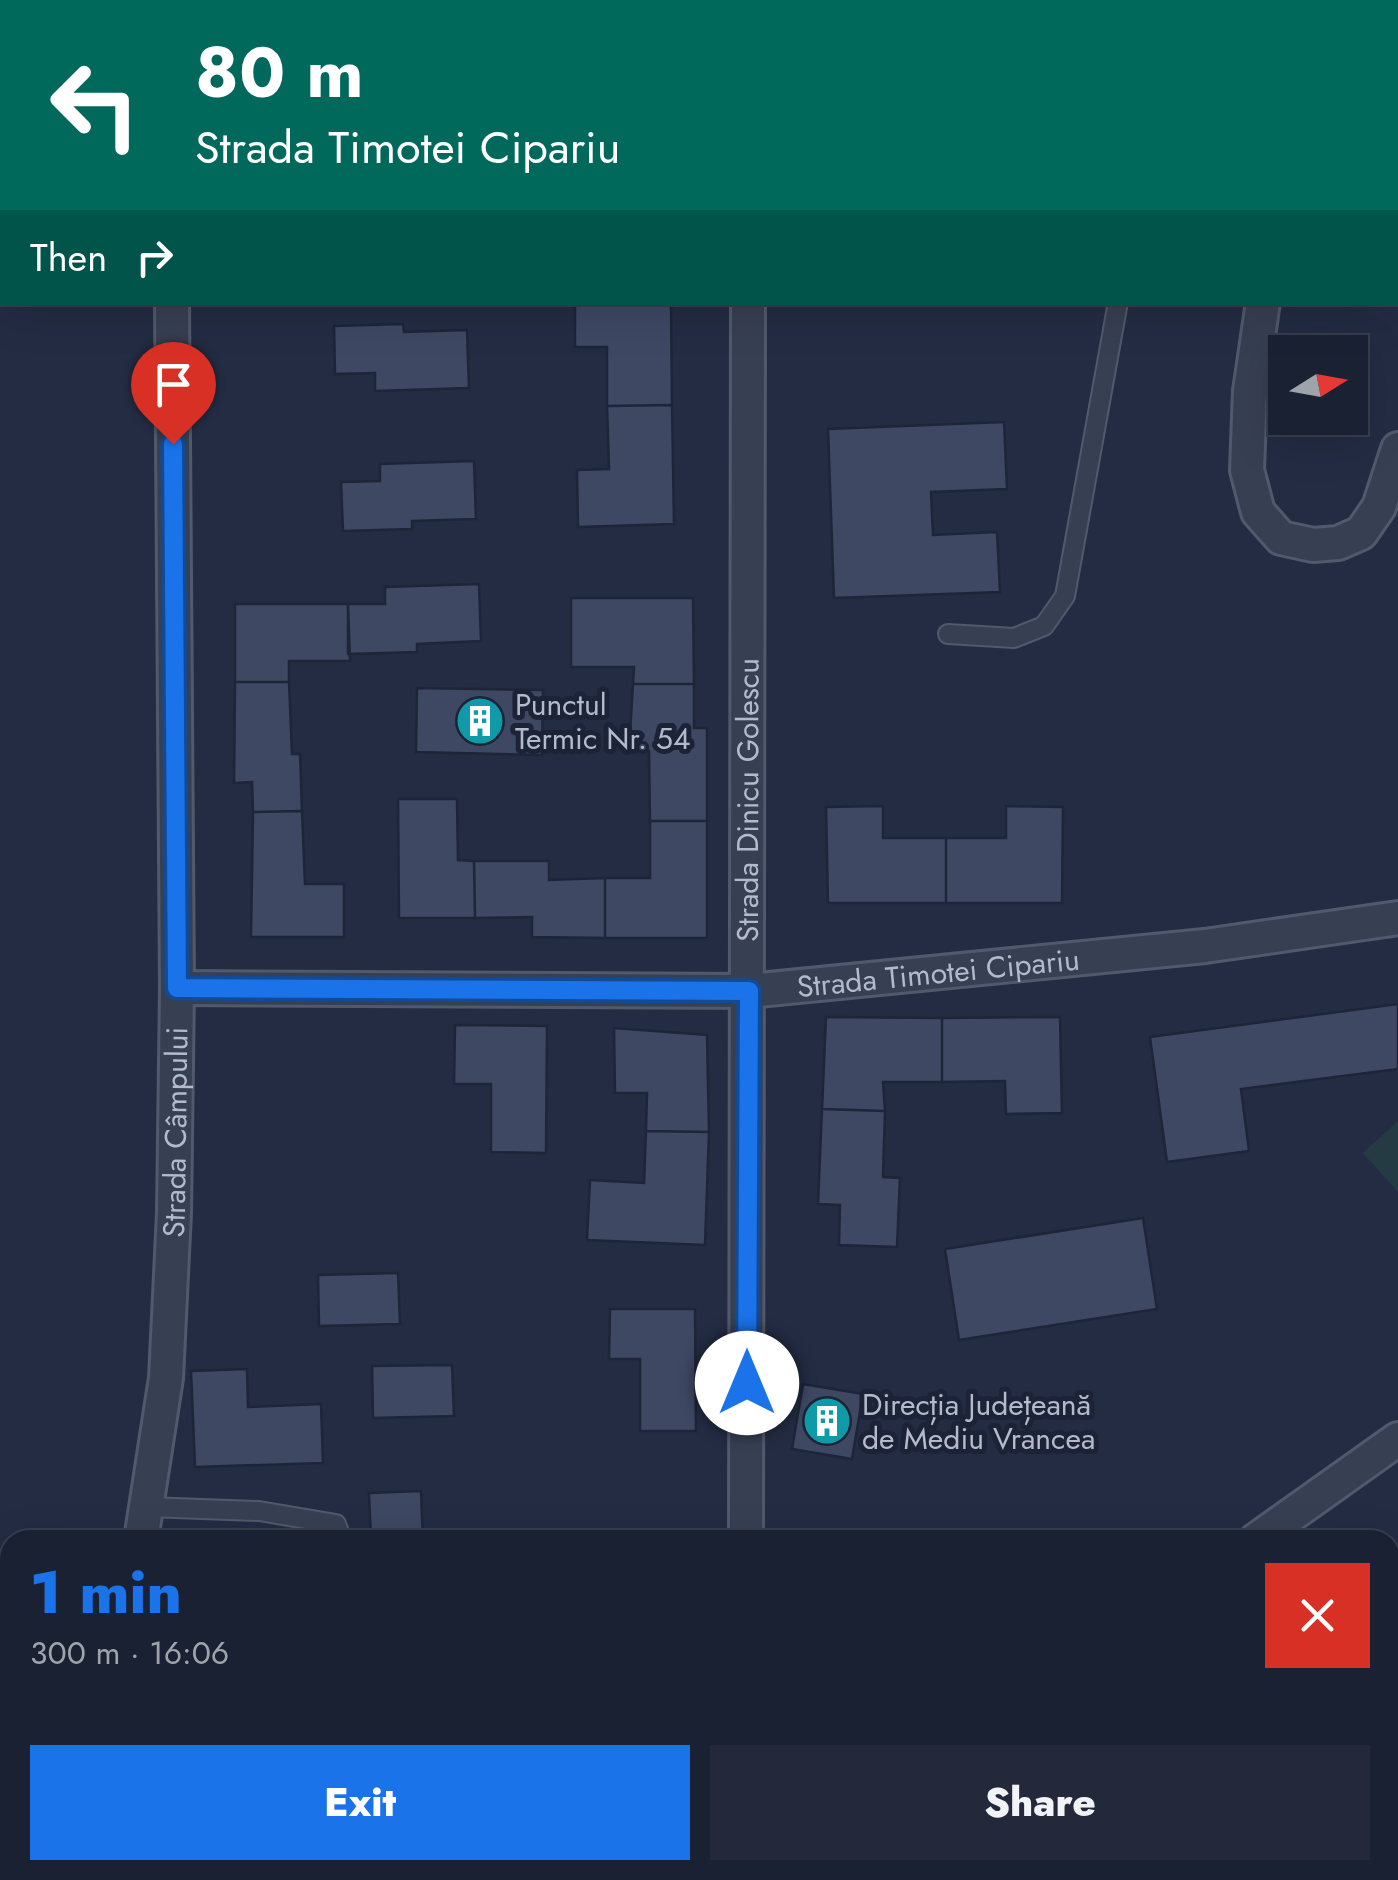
<!DOCTYPE html>
<html lang="en">
<head>
<meta charset="utf-8">
<style>
  body { margin:0; font-family:Jost,sans-serif; background:#23293a; color:#f1f3f6; height:100vh; display:flex; flex-direction:column; font-size:38px; white-space:nowrap }
  * { box-sizing:border-box; margin:0 }
  p { font-size:32px; color:#9fa3ac }
  .icon { flex:none; width:55px; height:55px; fill:none; stroke:currentColor; stroke-width:2; stroke-linecap:round; stroke-linejoin:round }
  .map { position:relative; flex:1; overflow:hidden }
  .side { position:absolute; left:0px; top:1530px; width:1400px; height:350px; display:flex; flex-direction:column; background:#1a2132; border-radius:30px 30px 0 0; box-shadow:0 10px 40px #0002,0 0 0 2px #383e4d }
  .side>* { flex:none }
  .top-card { position:absolute; left:0px; top:0px; width:1400px; height:305px; box-shadow:0 10px 40px #0002,0 0 0 2px #383e4d; background:#00695c; color:#fff; overflow:hidden }
  .needle { width:65px; rotate:79deg }
  .tools { position:absolute; left:1268px; top:335px; display:grid; gap:20px }
  .tools a { display:grid; place-items:center; width:100px; height:100px; border-radius:0px; background:#1a2132; box-shadow:0 10px 40px #0002,0 0 0 2px #383e4d; font-size:50px }
  .pin { position:absolute; display:grid; place-items:center; width:85px; height:85px; color:#fff; margin:-102px -42px; border-radius:50% 50% 50% 0; rotate:-45deg; box-shadow:0 0 10px #0007 }
  .pin .icon { rotate:45deg }
  .me { position:absolute; width:110px; margin:-55px; rotate:0deg; stroke-linejoin:round; filter:drop-shadow(0 0 8px #0008) }
  .turn { display:flex; align-items:center; gap:35px; height:210px; padding:0 30px; font-size:45px }
  .turn .icon { width:130px; height:130px; stroke-width:2.5 }
  .turn b { display:block; font-size:70px; line-height:85px }
  .then { display:flex; align-items:center; height:95px; padding:0 30px; background:#0003; gap:20px; font-size:38px }
  .round { display:grid; place-items:center; flex:none; width:105px; height:105px; border-radius:0px; background:#23293a }
  .overview { display:flex; align-items:center; justify-content:space-between; height:170px; padding:0 30px }
  h1 { font-size:60px; font-weight:800; line-height:75px; color:#1a73e8 }
  .primary-button { display:flex; gap:20px; margin-top:auto; padding:20px 30px }
  .primary-button a { flex:1; height:115px; border-radius:0px; background:#1a73e8; color:#fff; font-size:40px; font-weight:800; line-height:115px; text-align:center }
  .primary-button a+a { background:#23293a; color:#f1f3f6 }
  .map>svg:first-child { display:block }
</style>
</head>
<body>
<div class="map">
<svg width="1398" height="1880" viewBox="0 0 1398 1880">
  <rect width="100%" height="100%" fill="#232c43"/>
  <path fill="#253b43" d="M 1398,1121 L 1398,1192 L 1363,1153 Z"/>
  <path fill="#3e4863" stroke="#1e2539" stroke-width="2.5" d="M 494,0 L 620,0 L 620,2 L 494,2 Z
    M 575,302 L 671,302 L 672,405 L 607,406 L 607,347 L 575,347 Z
    M 403,324 L 404,332 L 467,330 L 469,388 L 375,391 L 375,373 L 335,374 L 334,326 Z
    M 672,405 L 674,524 L 578,527 L 577,470 L 609,469 L 607,406 Z
    M 1004,422 L 1007,489 L 931,492 L 933,535 L 997,532 L 1000,592 L 834,598 L 828,429 Z
    M 474,461 L 476,519 L 412,521 L 412,529 L 343,531 L 341,482 L 380,481 L 380,464 Z
    M 479,584 L 481,641 L 417,644 L 417,652 L 348,654 L 348,604 L 385,604 L 385,587 Z
    M 571,598 L 693,598 L 694,684 L 633,684 L 634,667 L 571,667 Z
    M 235,604 L 348,604 L 350,661 L 289,661 L 289,682 L 235,682 Z
    M 235,682 L 289,682 L 292,754 L 300,754 L 302,811 L 253,812 L 252,782 L 234,783 Z
    M 633,684 L 694,684 L 694,728 L 707,728 L 707,821 L 650,821 L 649,751 L 629,751 Z
    M 417,688 L 543,690 L 542,755 L 416,752 Z
    M 398,799 L 457,799 L 458,860 L 474,861 L 475,918 L 399,918 Z
    M 883,806 L 883,838 L 946,838 L 946,903 L 828,903 L 826,807 Z
    M 1006,806 L 1063,807 L 1062,903 L 946,903 L 946,838 L 1006,838 Z
    M 302,811 L 305,884 L 344,884 L 344,937 L 251,937 L 253,812 Z
    M 650,821 L 707,821 L 707,938 L 605,938 L 605,878 L 650,878 Z
    M 474,861 L 549,861 L 549,880 L 605,878 L 605,938 L 532,937 L 532,917 L 475,918 Z
    M 1398,1004 L 1398,1069 L 1241,1089 L 1249,1151 L 1167,1162 L 1150,1037 Z
    M 826,1017 L 942,1018 L 942,1082 L 883,1082 L 885,1111 L 822,1109 Z
    M 1060,1017 L 1062,1113 L 1006,1114 L 1005,1081 L 942,1082 L 942,1018 Z
    M 455,1025 L 547,1026 L 546,1153 L 491,1152 L 491,1084 L 454,1084 Z
    M 614,1028 L 707,1035 L 709,1132 L 646,1131 L 647,1093 L 615,1093 Z
    M 822,1109 L 885,1111 L 883,1177 L 900,1178 L 897,1247 L 839,1245 L 840,1205 L 818,1204 Z
    M 646,1131 L 709,1132 L 705,1245 L 587,1240 L 590,1180 L 644,1183 Z
    M 1143,1218 L 1157,1309 L 959,1340 L 945,1249 Z
    M 398,1273 L 400,1324 L 319,1326 L 318,1275 Z
    M 610,1309 L 695,1309 L 696,1431 L 640,1431 L 640,1359 L 609,1359 Z
    M 452,1365 L 454,1416 L 373,1418 L 372,1366 Z
    M 247,1369 L 248,1407 L 321,1404 L 323,1463 L 195,1467 L 191,1371 Z
    M 803,1384 L 863,1394 L 852,1459 L 792,1449 Z
    M 421,1491 L 423,1540 L 371,1540 L 369,1493 Z
    M 224,1533 L 224,1540 L 169,1540 L 169,1535 Z
    M 1394,1663 L 1398,1663 L 1398,1748 L 1390,1749 L 1390,1672 L 1394,1671 Z
    M 0,1677 L 10,1678 L 10,1756 L 0,1755 Z
    M 0,1833 L 10,1835 L 10,1870 L 48,1870 L 47,1880 L 0,1880 Z
    M 178,1870 L 179,1880 L 123,1880 L 123,1872 Z
    M 655,1870 L 841,1870 L 848,1880 L 662,1880 Z"/>
  <g fill="none" stroke-linecap="round" stroke-linejoin="round">
    <g stroke="#52596c" stroke-width="22">
      <path id="lane" d="M 1172,2 L 1173,0
        M 948,634 L 1014,638 L 1044,626 L 1065,596 L 1118,302
        M 147,1507 L 259,1511 L 336,1524 L 342,1540
        M 0,1787 L 10,1788
        M 882,1870 L 889,1880"/>
    </g>
    <g stroke="#52596c" stroke-width="38">
      <g id="street">
        <path d="M 169,0 L 169,2"/>
        <path d="M 748,0 L 748,2"/>
        <path d="M 1223,0 L 1238,2"/>
        <path d="M 1398,28 L 1398,29"/>
        <path d="M 1263,302 L 1250,391 L 1247,470 L 1258,512 L 1281,538 L 1313,545 L 1338,543 L 1361,533 L 1379,507 L 1398,449"/>
        <path id="s1" d="M 177,988 L 749,991 L 1205,946 L 1398,918"/>
        <path id="s2" d="M 141,1540 L 166,1378 L 174,1213 L 177,988 L 172,302"/>
        <path id="s3" d="M 746,1540 L 748,302"/>
        <path d="M 1256,1540 L 1398,1439"/>
        <path d="M 1390,1832 L 1398,1830"/>
        <path d="M 1060,1870 L 1062,1880"/>
        <path d="M 83,1880 L 84,1870"/>
        <path d="M 433,1880 L 436,1870"/>
        <path d="M 1147,1880 L 1228,1870"/>
      </g>
    </g>
    <use href="#lane" stroke="#373f52" stroke-width="18"/>
    <use href="#street" stroke="#373f52" stroke-width="32"/>
  </g>
  <g fill="none" stroke-linecap="round" stroke-linejoin="round">
    <g stroke="#114b97" stroke-width="25">
      <path id="route" d="M 173,444 L 177,988 L 749,991 L 747,1383"/>
    </g>
    <use href="#route" stroke="#1a73e8" stroke-width="18"/>
  </g>
  <defs>
    <g id="building-disc" transform="scale(2.5)"><circle r="9.5" fill="#0f9aa8" stroke="#1c2337"/><path d="M-4-6H4V6H1V3H-1V6H-4ZM-2.5-4.3h1.7v1.8h-1.7ZM.8-4.3h1.7v1.8H.8ZM-2.5-1h1.7V.8h-1.7ZM.8-1h1.7V.8H.8Z" fill="#fff"/></g>
  </defs>
  <g fill-rule="evenodd">
    <use href="#building-disc" x="480" y="721"/>
    <use href="#building-disc" x="827" y="1421"/>
  </g>
  <g text-anchor="middle" dominant-baseline="central" stroke-width="10" stroke-linejoin="round" paint-order="stroke">
    <g font-size="30" fill="#b4bacc" stroke="#1c2337" text-anchor="start">
      <text x="515" y="704">Punctul<tspan x="515" dy="34">Termic Nr. 54</tspan></text>
      <text x="862" y="1404">Direcția Județeană<tspan x="862" dy="34">de Mediu Vrancea</tspan></text>
    </g>
    <g font-size="30" fill="#b4bacc" stroke="#1c2337">
      <text stroke="none"><textPath href="#s3" startOffset="740">Strada Dinicu Golescu</textPath></text>
      <text stroke="none"><textPath href="#s1" startOffset="762">Strada Timotei Cipariu</textPath></text>
      <text stroke="none"><textPath href="#s2" startOffset="410">Strada Câmpului</textPath></text>
    </g>
  </g>
</svg>
<div class="tools">
<a><svg class="needle" viewBox="-14 -14 28 28"><path d="M0-13l5 13h-10z" fill="#e53935"/><path d="M0 13l5-13h-10z" fill="#9fa3ac"/></svg></a>
</div>
<div class="pin" style="left:173px;top:444px;background:#d93025"><svg class="icon" aria-label="arrive" viewBox="0 0 24 24"><path d="M6 21V4h12l-3 4 3 4H6"/></svg></div>
<svg class="me" style="left:747px;top:1383px" viewBox="-20 -20 40 40"><circle r="19" fill="#fff"/><path d="M0-13L10 11 0 6-10 11z" fill="#1a73e8"/></svg>
<div class="top-card">
<div class="turn"><svg class="icon" aria-label="left" viewBox="0 0 24 24"><path d="M17 20v-9H6M10 6l-5 5 5 5"/></svg><div><b>80 m</b>Strada Timotei Cipariu</div></div>
<div class="then">Then<svg class="icon" aria-label="right" viewBox="0 0 24 24"><path d="M7 20v-9h11M14 6l5 5-5 5"/></svg></div>
</div>
<section class="side">
<div class="overview"><div><h1>1 min</h1><p>300 m · 16:06</p></div><a class="round" style="background:#d93025;color:#fff"><svg class="icon" aria-label="close" viewBox="0 0 24 24"><path d="M6 6l12 12M18 6L6 18"/></svg></a></div>
<div class="primary-button"><a>Exit</a><a>Share</a></div>
</section>
</div>
</body>
</html>
